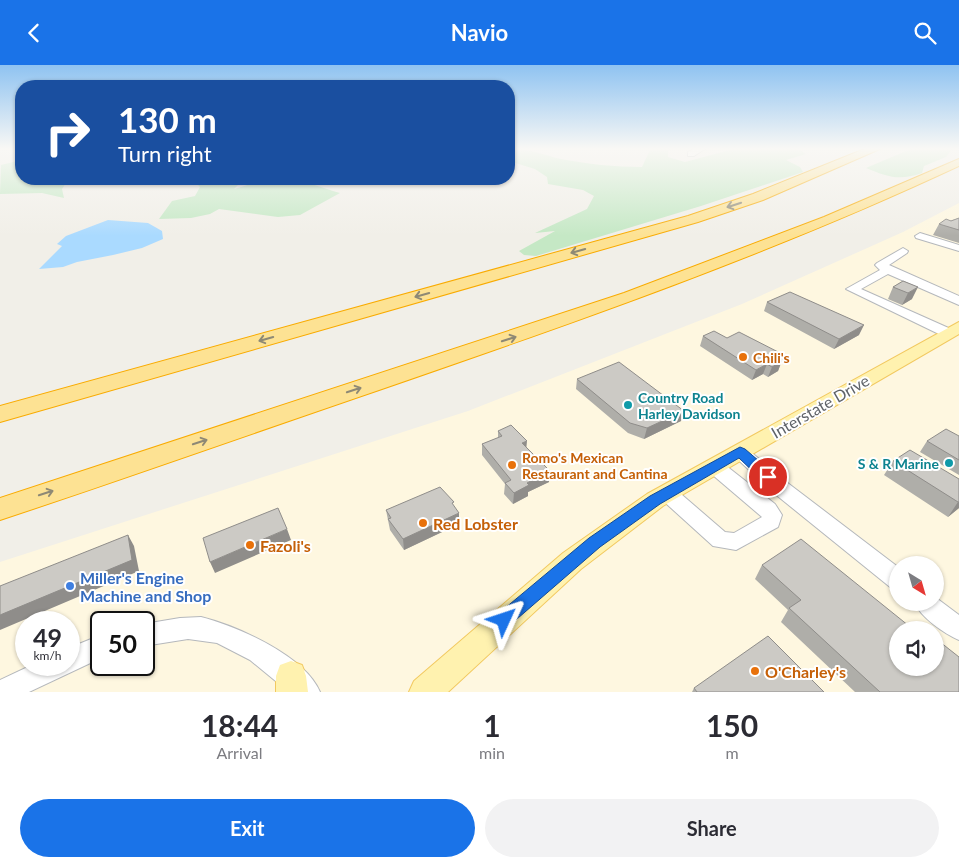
<!DOCTYPE html>
<html lang="en">
<head>
<meta charset="utf-8">
<style>
  body { margin:0; font-family:Lato,sans-serif; background:#f2f2f3; color:#2b2b33; height:100vh; display:flex; flex-direction:column; font-size:19px; white-space:nowrap }
  * { box-sizing:border-box; margin:0 }
  p { font-size:16px; color:#7c7c81 }
  .icon { flex:none; width:28px; height:28px; fill:none; stroke:currentColor; stroke-width:2; stroke-linecap:round; stroke-linejoin:round }
  .map { position:relative; height:627px; overflow:hidden }
  .details { display:flex; flex-direction:column; background:#fff; flex:1 }
  .details>* { flex:none }
  .banner { position:absolute; left:15px; top:15px; width:500px; height:105px; border-radius:20px; box-shadow:0 1px 4px #0004; background:#1a4fa0; color:#fff; overflow:hidden }
  .needle { width:32px; rotate:143deg }
  .controls { position:absolute; left:889px; top:491px; display:grid; gap:10px }
  .controls a { display:grid; place-items:center; width:55px; height:55px; border-radius:50%; background:#fff; box-shadow:0 1px 4px #0004; font-size:25px }
  .speed { position:absolute; left:15px; top:546px; display:flex; gap:10px; font-size:25px; font-weight:700; text-align:center }
  .speed>* { display:grid; place-content:center; width:65px; height:65px; border-radius:50%; background:#fff; box-shadow:0 1px 4px #0004; line-height:1 }
  .speed small { font-size:12px; font-weight:400 }
  .speed .limit { border:2px solid #111; border-radius:8px; background:#fff; color:#111 }
  .pin { position:absolute; display:grid; place-items:center; width:42px; height:42px; color:#fff; margin:-21px; border:2px solid #fff; border-radius:50%; box-shadow:0 1px 5px #0007 }
  .me { position:absolute; width:55px; margin:-28px; rotate:48deg; stroke-linejoin:round; filter:drop-shadow(0 0 4px #0008) }
  .turn { display:flex; align-items:center; gap:18px; height:105px; padding:0 20px; font-size:22px }
  .turn .icon { width:65px; height:65px; stroke-width:2.5 }
  .turn b { display:block; font-size:35px; line-height:42px }
  .eta { display:flex; justify-content:space-evenly; align-items:center; height:85px; text-align:center }
  .eta b { font-size:30px; font-weight:700; line-height:35px }
  .button { display:flex; gap:10px; margin-top:auto; padding:10px 20px }
  .button a { flex:1; height:58px; border-radius:30px; background:#1a73e8; color:#fff; font-size:20px; font-weight:700; line-height:58px; text-align:center }
  .button a+a { background:#f2f2f3; color:#2b2b33 }
  header { display:flex; justify-content:space-between; align-items:center; height:65px; padding:0 20px; background:#1a73e8; color:#fff; font-size:22px; font-weight:700 }
  .map>svg:first-child { display:block }
</style>
</head>
<body>
<header><svg class="icon" aria-label="back" viewBox="0 0 24 24"><path d="M15 5l-7 7 7 7"/></svg>Navio<svg class="icon" aria-label="search" viewBox="0 0 24 24"><circle cx="10" cy="10" r="6"/><path d="M15 15l6 6"/></svg></header>
<div class="map">
<svg width="959" height="627" viewBox="0 0 959 627">
  <rect width="100%" height="100%" fill="#f1efe8"/>
  <path fill="#fef7e0" fill-rule="evenodd" d="M 959,138 L 959,627 L 0,627 L 0,497 L 468,346 L 742,239 L 903,167 ZM 898,500 L 935,500 L 935,538 L 898,538 ZM 26,558 L 69,558 L 69,600 L 26,600 ZM 101,558 L 144,558 L 144,600 L 101,600 ZM 898,565 L 935,565 L 935,602 L 898,602 Z"/>
  <path fill="#c5e8c5" d="M 509,83 C 528,83 543,90 561,94 C 587,99 615,102 642,102 L 651,83 L 676,83 L 668,86 L 668,92 L 685,97 L 737,83 L 797,83 L 806,89 L 786,95 L 800,102 L 803,107 L 701,141 L 536,191 L 524,190 L 519,186 L 555,166 L 535,168 L 587,144 L 594,131 L 583,125 L 548,119 L 547,112 L 535,104 L 509,96 Z
    M 913,83 L 953,83 L 946,92 L 924,101 L 922,108 C 899,116 888,112 866,103 Z
    M 21,95 L 21,114 L 68,115 L 62,124 L 64,133 L 42,128 L 0,129 L 1,100 Z
    M 221,114 L 243,115 L 234,124 C 244,122 254,117 263,114 C 287,107 318,122 340,128 L 300,150 L 278,152 L 219,144 L 210,149 L 191,153 L 159,154 L 172,136 L 195,131 L 200,122 L 195,117 Z"/>
  <path fill="#aadaff" d="M 108,155 L 148,158 L 162,166 L 163,174 L 142,183 L 113,190 L 77,197 L 63,202 L 39,204 L 62,181 L 57,179 L 66,171 Z"/>
  <g fill="none" stroke-linecap="round" stroke-linejoin="round">
    <g stroke="#b5b8bc" stroke-width="2">
      <path id="minor" d="M 696,83 L 706,83 L 694,91 L 688,91 L 688,87 Z
        M 920,168 L 959,180 L 959,186 L 916,173 L 915,171 Z
        M 903,183 L 908,186 L 907,188 L 889,200 L 959,231 L 959,240 L 888,209 L 861,224 L 953,265 L 955,268 L 953,271 L 943,271 L 846,224 L 880,205 L 875,200 L 877,198 Z
        M 740,381 L 746,383 L 789,419 L 898,502 L 898,524 L 890,522 L 775,429 L 734,391 L 731,387 L 734,383 Z
        M 714,394 L 720,396 L 775,439 L 782,450 L 778,462 L 736,485 L 713,481 L 660,433 L 658,428 L 660,423 L 667,421 L 674,423 L 725,467 L 734,468 L 762,452 L 708,406 L 705,401 L 708,396 Z
        M 935,532 L 959,550 L 959,575 C 945,569 920,552 915,538 L 935,538 Z
        M 201,552 C 237,561 305,591 320,627 L 289,627 L 250,595 L 217,578 L 188,574 L 144,581 L 144,559 L 180,553 Z
        M 101,570 L 101,593 L 29,627 L 0,627 L 0,615 L 32,600 L 69,600 L 69,583 Z"/>
    </g>
    <g stroke="#f2c960" stroke-width="2">
      <path id="major" d="M 959,257 L 959,269 L 663,441 L 581,504 L 448,627 L 409,627 L 414,616 L 563,488 L 647,429 Z
        M 291,596 L 302,600 L 306,611 L 308,627 L 276,627 L 276,611 L 280,600 Z"/>
    </g>
    <g stroke="#f9ab00" stroke-width="2">
      <path id="highway" d="M 867,83 L 882,83 L 763,135 L 698,157 L 0,357 L 0,341 L 688,151 L 753,129 Z
        M 959,94 L 959,101 C 771,189 576,257 379,325 C 253,368 127,413 0,455 L 0,433 L 624,228 L 824,152 Z"/>
    </g>
    <use href="#minor" fill="#fff" fill-rule="evenodd"/>
    <use href="#major" fill="#fff2af" fill-rule="evenodd"/>
    <use href="#highway" fill="#fde293" fill-rule="evenodd"/>
  </g>
  <path fill="#afaea9" d="M 959,153 L 959,178 L 933,170 L 939,159 Z
    M 903,216 L 912,234 L 902,240 L 888,234 L 893,222 Z
    M 767,237 L 859,270 L 834,284 L 764,246 Z
    M 703,271 L 727,273 L 784,290 L 778,306 L 768,312 L 763,309 L 752,315 L 700,281 Z
    M 577,314 L 681,356 L 644,374 L 628,368 L 576,324 Z
    M 498,366 L 526,382 L 549,417 L 528,427 L 528,431 L 513,439 L 504,429 L 505,419 L 482,390 L 482,379 L 498,373 Z
    M 959,371 L 959,410 L 920,387 L 927,376 Z
    M 893,396 L 959,414 L 959,443 L 948,452 L 884,410 Z
    M 454,442 L 459,459 L 404,485 L 390,465 L 386,445 Z
    M 762,500 L 898,565 L 959,627 L 855,627 L 781,557 L 788,545 L 755,514 Z
    M 694,623 L 824,627 L 692,627 Z"/>
  <path fill="#8f8d8a" d="M 918,222 L 912,234 L 902,240 L 908,228 Z
    M 864,260 L 859,270 L 834,284 L 839,274 Z
    M 784,290 L 778,306 L 768,312 L 772,302 L 777,293 Z
    M 767,299 L 763,309 L 752,315 L 756,305 Z
    M 684,346 L 681,356 L 644,374 L 647,363 Z
    M 527,376 L 526,386 L 522,378 Z
    M 550,406 L 549,417 L 528,427 L 528,431 L 513,439 L 514,428 L 527,418 Z
    M 958,437 L 959,437 L 959,443 L 948,452 Z
    M 459,448 L 459,459 L 404,485 L 403,474 Z
    M 287,464 L 291,475 L 215,508 L 210,497 Z
    M 128,470 L 134,481 L 139,506 L 0,565 L 0,550 Z"/>
  <path fill="#cccac5" stroke="#8f8d8a" d="M 959,153 L 959,165 L 939,159 L 946,154 L 951,156 Z
    M 903,216 L 918,222 L 908,228 L 893,222 Z
    M 790,227 L 864,260 L 839,274 L 767,237 Z
    M 714,266 L 727,273 L 739,267 L 784,290 L 777,293 L 782,296 L 772,302 L 767,299 L 756,305 L 703,271 Z
    M 619,297 L 684,346 L 647,363 L 630,358 L 577,314 Z
    M 511,360 L 527,376 L 522,378 L 550,406 L 527,418 L 529,420 L 514,428 L 505,418 L 511,415 L 482,379 L 502,371 L 498,366 Z
    M 946,364 L 959,371 L 959,395 L 927,376 Z
    M 910,385 L 959,414 L 959,437 L 958,437 L 893,396 Z
    M 440,422 L 454,437 L 452,438 L 459,448 L 403,474 L 388,454 L 391,453 L 386,445 Z
    M 278,443 L 287,464 L 210,497 L 203,473 Z
    M 128,470 L 132,495 L 0,550 L 0,521 Z
    M 801,474 L 914,565 L 898,565 L 898,602 L 935,602 L 935,573 L 959,592 L 959,627 L 880,627 L 789,543 L 801,535 L 762,500 Z
    M 768,571 L 824,627 L 697,627 L 694,623 Z"/>
  <defs><path id="oneway-shaft" d="M-6 0H5M1.5-3L5.5 0L1.5 3" fill="none" stroke-width="1.6" stroke-linecap="round" stroke-linejoin="round" transform="scale(1.25)"/></defs>
  <g stroke="#8e8975">
    <use href="#oneway-shaft" transform="translate(734 140) rotate(162)"/>
    <use href="#oneway-shaft" transform="translate(578 186) rotate(164)"/>
    <use href="#oneway-shaft" transform="translate(422 230) rotate(164)"/>
    <use href="#oneway-shaft" transform="translate(266 274) rotate(164)"/>
    <use href="#oneway-shaft" transform="translate(509 274) rotate(-18)"/>
    <use href="#oneway-shaft" transform="translate(354 325) rotate(-18)"/>
    <use href="#oneway-shaft" transform="translate(200 377) rotate(-18)"/>
    <use href="#oneway-shaft" transform="translate(46 428) rotate(-18)"/>
  </g>
  <linearGradient id="sky" x2="0" y2="1"><stop stop-color="#8fc3f1"/><stop offset="0.49" stop-color="#f9f8f5"/><stop offset="1" stop-color="#f9f8f5" stop-opacity="0"/></linearGradient>
  <rect width="959" height="171" fill="url(#sky)"/>
  <path fill="#1a73e8" stroke="#114b97" d="M 740,382 L 745,384 L 773,408 L 775,412 L 773,416 L 763,416 L 739,393 L 660,439 L 600,482 L 510,560 L 504,563 L 498,560 L 496,555 L 498,549 L 589,473 L 650,431 Z"/>
  <g fill="#e8710a" stroke="#fff" stroke-width="2">
    <circle cx="743" cy="292" r="5"/>
    <circle cx="512" cy="400" r="5"/>
    <circle cx="423" cy="458" r="5"/>
    <circle cx="250" cy="480" r="5"/>
    <circle cx="755" cy="606" r="5"/>
  </g>
  <g fill="#0f9aa8" stroke="#fff" stroke-width="2">
    <circle cx="628" cy="340" r="5"/>
    <circle cx="949" cy="398" r="5"/>
  </g>
  <circle fill="#3f7fe0" stroke="#fff" stroke-width="2" cx="70" cy="521" r="5"/>
  <g text-anchor="middle" dominant-baseline="central" stroke-width="4" stroke-linejoin="round" paint-order="stroke">
    <g font-size="14" font-weight="bold" fill="#c56008" stroke="#fff" text-anchor="start">
      <text x="753" y="292">Chili's</text>
      <text x="522" y="392">Romo's Mexican<tspan x="522" dy="16">Restaurant and Cantina</tspan></text>
    </g>
    <g font-size="14" font-weight="bold" fill="#0d838f" stroke="#fff" text-anchor="start">
      <text x="638" y="332">Country Road<tspan x="638" dy="16">Harley Davidson</tspan></text>
      <text x="939" y="398" text-anchor="end">S &amp; R Marine</text>
    </g>
    <g font-size="16" fill="#5f6368" stroke="#fff">
      <text transform="translate(820 341) rotate(-30)">Interstate Drive</text>
    </g>
    <g font-size="16" font-weight="bold" fill="#c56008" stroke="#fff" text-anchor="start">
      <text x="433" y="458">Red Lobster</text>
      <text x="260" y="480">Fazoli's</text>
      <text x="765" y="606">O'Charley's</text>
    </g>
    <g font-size="16" font-weight="bold" fill="#366cbe" stroke="#fff" text-anchor="start">
      <text x="80" y="512">Miller's Engine<tspan x="80" dy="18">Machine and Shop</tspan></text>
    </g>
  </g>
</svg>
<div class="controls">
<a><svg class="needle" viewBox="-14 -14 28 28"><path d="M0-13l5 13h-10z" fill="#e53935"/><path d="M0 13l5-13h-10z" fill="#7c7c81"/></svg></a>
<a><svg class="icon" aria-label="sound" viewBox="0 0 24 24"><path d="M4 9h4l5-4v14l-5-4H4zM17 9q2 3 0 6"/></svg></a>
</div>
<div class="speed"><div>49<small>km/h</small></div><div class="limit">50</div></div>
<div class="pin" style="left:768px;top:412px;background:#d93025"><svg class="icon" aria-label="arrive" viewBox="0 0 24 24"><path d="M6 21V4h12l-3 4 3 4H6"/></svg></div>
<svg class="me" style="left:504px;top:555px" viewBox="-20 -20 40 40"><path d="M0-17L14 15 0 8-14 15z" fill="#1a73e8" stroke="#fff" stroke-width="4"/></svg>
<div class="banner">
<div class="turn"><svg class="icon" aria-label="right" viewBox="0 0 24 24"><path d="M7 20v-9h11M14 6l5 5-5 5"/></svg><div><b>130 m</b>Turn right</div></div>
</div>
</div>
<section class="details">
<div class="eta">
<div><b>18:44</b><p>Arrival</p></div>
<div><b>1</b><p>min</p></div>
<div><b>150</b><p>m</p></div>
</div>
<div class="button"><a>Exit</a><a>Share</a></div>
</section>
</body>
</html>
